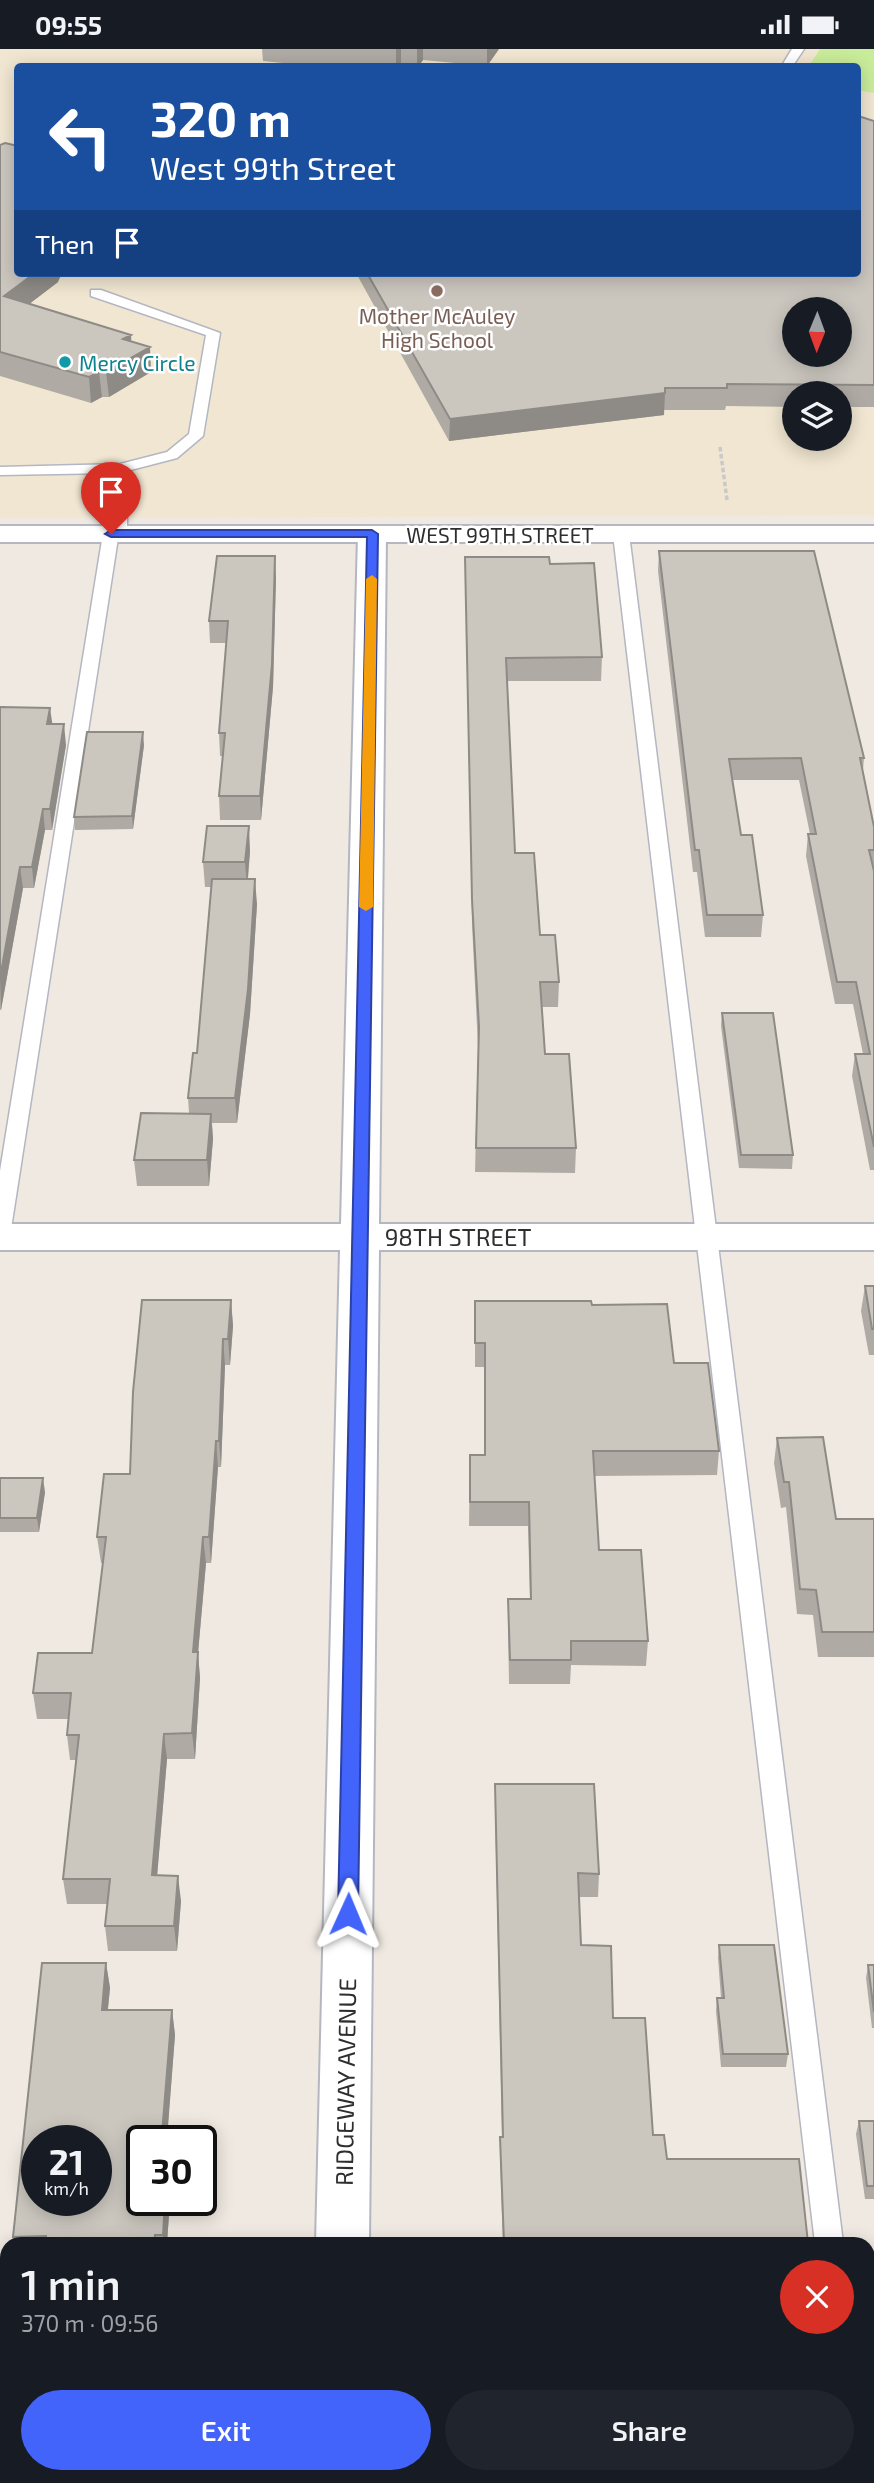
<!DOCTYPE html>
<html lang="en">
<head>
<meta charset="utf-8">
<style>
  body { margin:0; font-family:"Exo 2",sans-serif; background:#20242c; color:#f1f3f6; height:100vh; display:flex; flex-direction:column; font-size:26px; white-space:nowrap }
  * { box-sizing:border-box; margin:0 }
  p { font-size:23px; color:#9ea1a6 }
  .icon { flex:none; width:38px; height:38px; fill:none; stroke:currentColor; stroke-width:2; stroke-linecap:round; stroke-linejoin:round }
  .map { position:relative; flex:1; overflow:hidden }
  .panel { position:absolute; left:0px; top:2188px; width:875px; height:247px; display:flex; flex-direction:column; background:#171b24; border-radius:21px 21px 0 0; box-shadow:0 4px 18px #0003 }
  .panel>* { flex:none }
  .guide { position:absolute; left:14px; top:14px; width:847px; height:214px; border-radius:7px; box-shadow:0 4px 18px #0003; background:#1a4fa0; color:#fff; overflow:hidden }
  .needle { width:46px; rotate:181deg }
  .fabs { position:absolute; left:782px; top:248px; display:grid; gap:14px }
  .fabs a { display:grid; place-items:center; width:70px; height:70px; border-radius:50%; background:#171b24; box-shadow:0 4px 18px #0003; font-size:35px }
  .speed { position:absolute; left:21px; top:2076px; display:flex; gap:14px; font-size:35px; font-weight:700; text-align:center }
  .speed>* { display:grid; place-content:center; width:91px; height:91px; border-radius:50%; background:#171b24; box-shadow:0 4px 18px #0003; line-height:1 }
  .speed small { font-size:18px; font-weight:400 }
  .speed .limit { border:4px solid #111; border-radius:10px; background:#fff; color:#111 }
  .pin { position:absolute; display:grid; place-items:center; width:60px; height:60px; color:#fff; margin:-72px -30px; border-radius:50% 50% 50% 0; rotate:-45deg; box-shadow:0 0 7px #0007 }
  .pin .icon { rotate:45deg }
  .me { position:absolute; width:77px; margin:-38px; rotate:1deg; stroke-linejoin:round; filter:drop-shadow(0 0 5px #0008) }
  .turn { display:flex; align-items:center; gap:24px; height:147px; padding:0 21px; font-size:32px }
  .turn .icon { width:91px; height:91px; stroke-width:2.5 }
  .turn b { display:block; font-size:49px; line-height:60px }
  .then { display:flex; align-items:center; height:66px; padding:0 21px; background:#0003; gap:14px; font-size:26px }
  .round { display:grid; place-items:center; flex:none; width:74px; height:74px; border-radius:37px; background:#20242c }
  .overview { display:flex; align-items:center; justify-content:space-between; height:119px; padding:0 21px }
  h1 { font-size:42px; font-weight:600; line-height:52px }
  .button { display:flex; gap:14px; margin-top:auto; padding:14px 21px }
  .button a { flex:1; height:80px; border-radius:42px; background:#4264fb; color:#fff; font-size:28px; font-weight:600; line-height:80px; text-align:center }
  .button a+a { background:#20242c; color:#f1f3f6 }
  .status { display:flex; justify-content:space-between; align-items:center; height:49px; padding:0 35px; background:#171b24; direction:ltr }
  .status svg { height:19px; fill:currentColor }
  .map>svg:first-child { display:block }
</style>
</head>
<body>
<div class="status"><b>09:55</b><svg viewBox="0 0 49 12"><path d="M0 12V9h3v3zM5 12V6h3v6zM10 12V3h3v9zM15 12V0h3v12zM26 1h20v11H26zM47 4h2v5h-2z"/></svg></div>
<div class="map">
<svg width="874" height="2434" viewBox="0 0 874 2434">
  <rect width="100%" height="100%" fill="#efe9e1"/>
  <path fill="#f0e6d1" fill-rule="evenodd" d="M 0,0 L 874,0 L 874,466 L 0,469 ZM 18,18 L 858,18 L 858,224 L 18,224 ZM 794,261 L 840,261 L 840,306 L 794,306 ZM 794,345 L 840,345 L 840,390 L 794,390 Z"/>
  <path fill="#c9ec9a" d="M 820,0 L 874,0 L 874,44 L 858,41 L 858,18 L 809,17 Z"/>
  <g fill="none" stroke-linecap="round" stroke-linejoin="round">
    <g stroke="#b4b7c1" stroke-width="3">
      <path id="lane" d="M 792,0 L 804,0 L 792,18 L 781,18 Z
        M 91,241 L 101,241 L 220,284 L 203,387 L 177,409 L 127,422 L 127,485 L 118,489 L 10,1186 L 0,1193 L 0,1122 L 103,485 L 112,481 L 113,424 L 0,426 L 0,418 L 120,415 L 167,403 L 189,385 L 206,286 L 91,247 Z
        M 621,480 L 629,485 L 843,2194 L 815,2194 L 613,485 Z
        M 868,2416 L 873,2434 L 843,2434 L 842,2427 L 868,2427 Z"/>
    </g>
    <g stroke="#b4b7c1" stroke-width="4">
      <path id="street" d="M 372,477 L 382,479 L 386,485 L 379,1175 L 874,1175 L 874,1201 L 379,1201 L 369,2194 L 316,2194 L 340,1201 L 0,1201 L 0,1175 L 341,1175 L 358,485 L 362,479 Z
        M 310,2427 L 366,2427 L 366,2434 L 310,2434 Z"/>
    </g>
    <g stroke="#b4b7c1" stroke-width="4">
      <path id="secondary" d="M 0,477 L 874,477 L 874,493 L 0,493 Z"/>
    </g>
    <path stroke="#c9c9c9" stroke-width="3.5" stroke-dasharray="4.5 2.5" stroke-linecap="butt" d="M 720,398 L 727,451"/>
    <use href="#lane" fill="#fff" fill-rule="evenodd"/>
    <use href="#street" fill="#fff" fill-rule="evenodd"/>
    <use href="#secondary" fill="#fff" fill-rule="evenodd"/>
  </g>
  <path fill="#afaba4" d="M 262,0 L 499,0 L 487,17 L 423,11 L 418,18 L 323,18 L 263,12 Z
    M 874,72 L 874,358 L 840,358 L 840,345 L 794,345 L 794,358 L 726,357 L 725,361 L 664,361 L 664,366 L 449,392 L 356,224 L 858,224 Z
    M 0,96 L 58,233 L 29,255 L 131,286 L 131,293 L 151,323 L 109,348 L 102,348 L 91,354 L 0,327 Z
    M 659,502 L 864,709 L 863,721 L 874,778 L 874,1121 L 870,1121 L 852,1027 L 855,1005 L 863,1005 L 853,955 L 835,955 L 806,807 L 808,785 L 810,785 L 799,731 L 732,731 L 741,786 L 763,866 L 761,888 L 705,888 L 697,823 L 693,823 L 658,522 Z
    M 465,508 L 550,515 L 602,608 L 601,632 L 507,632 L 515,804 L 540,886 L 559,933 L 558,958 L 542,958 L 545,1005 L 576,1099 L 575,1124 L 475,1123 L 478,998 L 472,875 Z
    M 276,529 L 273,638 L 261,771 L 220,771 L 219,747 L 223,707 L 220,707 L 219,684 L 227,594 L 210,594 L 209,572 Z
    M 0,658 L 52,675 L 66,696 L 52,781 L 45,781 L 34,839 L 23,839 L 1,961 L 0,961 Z
    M 144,696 L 133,780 L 75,781 L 74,768 Z
    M 250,802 L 248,830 L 257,855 L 250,965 L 237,1074 L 212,1074 L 213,1090 L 209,1137 L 137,1137 L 134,1111 L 189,1064 L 188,1049 L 197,1004 L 211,838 L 205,838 L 203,813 Z
    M 722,964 L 793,1106 L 792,1120 L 739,1119 L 721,977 Z
    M 865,1237 L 874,1237 L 874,1306 L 869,1306 L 861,1262 Z
    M 231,1251 L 233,1277 L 230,1316 L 225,1316 L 221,1418 L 218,1418 L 211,1514 L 206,1514 L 198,1604 L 200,1629 L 195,1710 L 167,1710 L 157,1826 L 181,1852 L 177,1902 L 108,1902 L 105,1877 L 107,1855 L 67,1855 L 63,1830 L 76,1711 L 70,1711 L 67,1686 L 68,1670 L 37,1670 L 33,1644 L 92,1604 L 103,1514 L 101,1514 L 97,1488 L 130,1425 Z
    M 475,1252 L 592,1256 L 674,1314 L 719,1402 L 717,1426 L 594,1427 L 599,1501 L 648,1592 L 646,1617 L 571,1616 L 570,1635 L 509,1635 L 508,1575 L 508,1550 L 530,1550 L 528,1477 L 469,1477 L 470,1406 L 485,1406 L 484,1318 L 475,1318 Z
    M 777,1389 L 836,1470 L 874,1470 L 874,1608 L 818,1608 L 813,1566 L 797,1565 L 786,1458 L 781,1459 L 774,1414 Z
    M 0,1429 L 45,1443 L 39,1483 L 0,1483 Z
    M 495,1735 L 599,1825 L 598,1848 L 579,1848 L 581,1896 L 613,1969 L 653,2086 L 667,2110 L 808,2194 L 503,2194 L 500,2111 L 500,2088 L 502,2088 L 495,1759 Z
    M 719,1896 L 788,2005 L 786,2018 L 721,2018 L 716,1962 L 717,1949 L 721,1949 L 718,1909 Z
    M 106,1914 L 110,1939 L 108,1961 L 172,1961 L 175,1986 L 167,2085 L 170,2151 L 167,2194 L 15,2194 L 13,2188 Z
    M 868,1916 L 874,1916 L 874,1979 L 872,1979 L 866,1929 Z
    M 859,2072 L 874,2072 L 874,2150 L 865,2150 L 856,2085 Z"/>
  <path fill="#8e8b86" d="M 396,0 L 401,0 L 401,18 L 396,18 Z
    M 417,0 L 423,0 L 423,11 L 418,18 L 417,18 Z
    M 487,0 L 499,0 L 487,17 Z
    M 35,224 L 62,224 L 58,233 L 7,272 L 4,247 Z
    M 131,286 L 132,308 L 150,298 L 151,323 L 109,348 L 106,323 L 123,290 Z
    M 99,323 L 102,348 L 91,354 L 89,328 Z
    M 665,344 L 664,366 L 449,392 L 450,370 Z
    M 275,507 L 276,529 L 273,638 L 261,771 L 260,747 Z
    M 50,659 L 53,679 L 47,675 Z
    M 64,675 L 66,696 L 52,781 L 50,760 Z
    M 143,683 L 144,696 L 133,780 L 132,767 Z
    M 43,760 L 45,781 L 34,839 L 32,818 Z
    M 249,777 L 250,802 L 247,838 L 245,813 Z
    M 20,818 L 23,839 L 1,961 L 0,929 Z
    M 255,830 L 257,855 L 250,965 L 237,1074 L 235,1049 Z
    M 211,1065 L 213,1090 L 209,1137 L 207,1111 Z
    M 231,1251 L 233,1277 L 230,1316 L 228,1290 Z
    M 223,1290 L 225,1316 L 221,1418 L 219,1392 Z
    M 216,1392 L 218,1418 L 211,1514 L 209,1488 Z
    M 43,1429 L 45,1443 L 39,1483 L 37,1469 Z
    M 203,1488 L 206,1514 L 198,1604 L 200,1629 L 195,1710 L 192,1684 L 193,1603 Z
    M 164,1685 L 167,1710 L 155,1852 L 152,1826 Z
    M 178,1827 L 181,1852 L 177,1902 L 174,1877 Z
    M 106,1914 L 110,1939 L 105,1986 L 102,1961 Z
    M 172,1961 L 175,1986 L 167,2091 L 162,2085 Z
    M 165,2151 L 170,2151 L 167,2194 L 164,2194 L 163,2186 Z"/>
  <path fill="#cbc7bf" stroke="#8e8b86" stroke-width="2" fill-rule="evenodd" d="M 858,67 L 874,72 L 874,336 L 727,335 L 727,339 L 665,339 L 665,344 L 450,370 L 367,224 L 858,224 ZM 794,261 L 840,261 L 840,306 L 794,306 Z
    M 5,94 L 18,97 L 18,224 L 35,224 L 4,247 L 131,286 L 123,290 L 150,298 L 106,323 L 99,323 L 89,328 L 0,303 L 0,96 Z
    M 659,502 L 814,502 L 864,709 L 860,709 L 874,778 L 874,801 L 869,801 L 874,822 L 874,1098 L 855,1005 L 870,1005 L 856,933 L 837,933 L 808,785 L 816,785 L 801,709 L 729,710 L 741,786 L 752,786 L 763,866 L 707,866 L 699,801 L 695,801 Z
    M 217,507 L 275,507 L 272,615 L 260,747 L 219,747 L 225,684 L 219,684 L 228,572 L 209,572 Z
    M 465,508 L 549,508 L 550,515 L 594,514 L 602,608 L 506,609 L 515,804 L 534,804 L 540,886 L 555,886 L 559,933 L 540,933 L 545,1005 L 569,1005 L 576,1099 L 476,1099 L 479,978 L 472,850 Z
    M 0,658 L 50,659 L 47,675 L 64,675 L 50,760 L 43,760 L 32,818 L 20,818 L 0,929 Z
    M 87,683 L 143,683 L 132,767 L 74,768 Z
    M 207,777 L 249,777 L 245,813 L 203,813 Z
    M 212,830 L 255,830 L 248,940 L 235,1049 L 188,1049 L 193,1004 L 197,1004 Z
    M 722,964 L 773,964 L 793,1106 L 741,1106 Z
    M 141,1064 L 211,1065 L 207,1111 L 134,1111 Z
    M 865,1237 L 874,1237 L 874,1280 L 872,1280 Z
    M 142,1251 L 231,1251 L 228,1290 L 223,1290 L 219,1392 L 216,1392 L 209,1488 L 203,1488 L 193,1603 L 198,1603 L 192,1684 L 164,1685 L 152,1826 L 178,1827 L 174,1877 L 105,1877 L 110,1830 L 63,1830 L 79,1686 L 67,1686 L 71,1644 L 33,1644 L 38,1604 L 92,1604 L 106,1488 L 97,1488 L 104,1425 L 130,1425 L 133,1343 Z
    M 475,1252 L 591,1252 L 592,1256 L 667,1255 L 674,1314 L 708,1314 L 719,1402 L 593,1402 L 599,1501 L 641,1501 L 648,1592 L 571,1592 L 571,1611 L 510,1611 L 508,1550 L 531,1550 L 529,1453 L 470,1453 L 470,1406 L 485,1406 L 485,1294 L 475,1294 Z
    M 823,1388 L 836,1470 L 874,1470 L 874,1583 L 822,1583 L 816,1541 L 800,1540 L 789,1433 L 784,1433 L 777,1389 Z
    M 0,1429 L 43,1429 L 37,1469 L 0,1469 Z
    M 495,1735 L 594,1735 L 599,1825 L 578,1824 L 581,1896 L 611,1897 L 613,1969 L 645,1969 L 653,2086 L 664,2086 L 667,2110 L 799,2110 L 808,2194 L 504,2194 L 500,2088 L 503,2088 Z
    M 719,1896 L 774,1896 L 788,2005 L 723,2005 L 717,1949 L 724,1949 Z
    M 42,1914 L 106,1914 L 102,1961 L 172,1961 L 162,2085 L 169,2085 L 169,2091 L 142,2091 L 142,2151 L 165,2151 L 163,2186 L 155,2186 L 154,2194 L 46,2194 L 46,2187 L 13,2188 ZM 37,2091 L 96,2091 L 96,2151 L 37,2151 Z
    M 868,1916 L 874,1916 L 874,1963 Z
    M 859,2072 L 874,2072 L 874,2137 L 867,2137 Z
    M 494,2427 L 653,2427 L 654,2434 L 494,2434 Z"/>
  <path fill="#4264fb" stroke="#2b41a3" stroke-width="2" d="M 372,481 L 378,485 L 358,1865 L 355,1871 L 348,1874 L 341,1871 L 338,1865 L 367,488 L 111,488 L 105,485 L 111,481 Z"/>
  <path fill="#f59e0b" d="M 372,526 L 377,530 L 373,858 L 366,862 L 359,858 L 366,530 Z"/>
  <circle fill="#8d6e63" stroke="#fff" stroke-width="2.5" cx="437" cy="242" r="7"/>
  <circle fill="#0f9aa8" stroke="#fff" stroke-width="2.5" cx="65" cy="313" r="7"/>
  <g text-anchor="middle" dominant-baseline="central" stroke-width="5" stroke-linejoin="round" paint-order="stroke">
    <g font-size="21" fill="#785e54" stroke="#fff">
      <text x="437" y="266">Mother McAuley<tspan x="437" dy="24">High School</tspan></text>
    </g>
    <g font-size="21" fill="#0d838f" stroke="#fff" text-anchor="start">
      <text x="79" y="313">Mercy Circle</text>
    </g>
    <g font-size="21" fill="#2e2e2e" stroke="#fff">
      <text x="500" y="485">WEST 99TH STREET</text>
    </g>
    <g font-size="24" fill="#2e2e2e" stroke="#fff">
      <text x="458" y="1187">98TH STREET</text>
      <text transform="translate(345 2033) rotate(-89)">RIDGEWAY AVENUE</text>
    </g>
  </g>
</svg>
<div class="fabs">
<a><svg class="needle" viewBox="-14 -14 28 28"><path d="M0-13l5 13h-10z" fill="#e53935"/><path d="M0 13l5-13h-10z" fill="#9ea1a6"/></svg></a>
<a><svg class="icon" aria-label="layers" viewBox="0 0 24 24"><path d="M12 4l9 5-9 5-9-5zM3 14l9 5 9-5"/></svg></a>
</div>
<div class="speed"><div>21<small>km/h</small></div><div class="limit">30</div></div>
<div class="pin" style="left:111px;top:485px;background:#d93025"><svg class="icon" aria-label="arrive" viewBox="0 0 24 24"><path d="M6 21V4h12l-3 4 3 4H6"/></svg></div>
<svg class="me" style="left:348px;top:1865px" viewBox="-20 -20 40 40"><path d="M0-17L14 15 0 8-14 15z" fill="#4264fb" stroke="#fff" stroke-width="4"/></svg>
<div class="guide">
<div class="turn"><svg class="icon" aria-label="left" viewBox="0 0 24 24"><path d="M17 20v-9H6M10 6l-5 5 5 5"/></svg><div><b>320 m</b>West 99th Street</div></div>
<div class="then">Then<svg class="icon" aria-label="arrive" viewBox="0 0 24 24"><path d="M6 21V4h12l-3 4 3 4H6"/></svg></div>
</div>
<section class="panel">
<div class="overview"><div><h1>1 min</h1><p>370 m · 09:56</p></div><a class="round" style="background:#d93025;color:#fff"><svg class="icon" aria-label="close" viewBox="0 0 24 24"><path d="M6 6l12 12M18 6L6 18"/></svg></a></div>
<div class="button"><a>Exit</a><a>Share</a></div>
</section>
</div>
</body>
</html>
